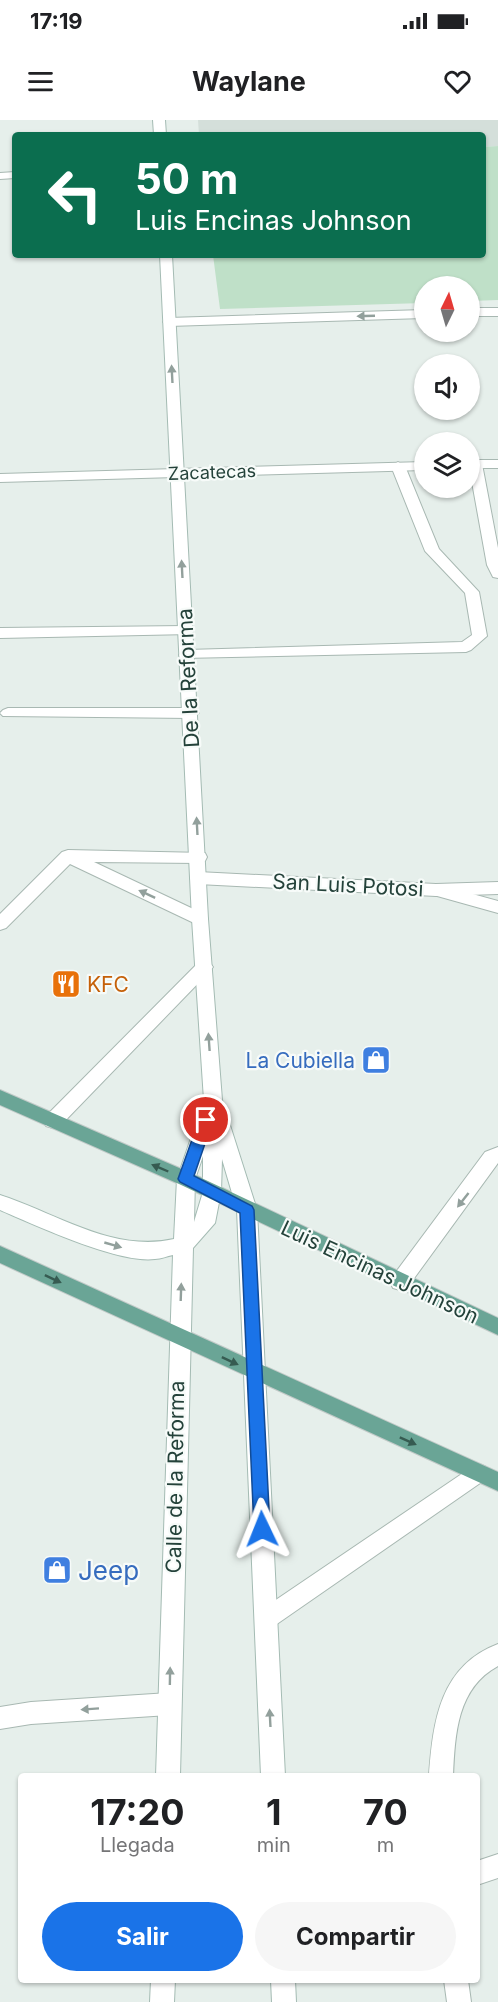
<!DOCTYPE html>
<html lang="es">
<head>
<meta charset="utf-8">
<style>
  body { margin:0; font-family:Inter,sans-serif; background:#f6f6f6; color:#202124; height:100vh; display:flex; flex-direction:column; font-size:22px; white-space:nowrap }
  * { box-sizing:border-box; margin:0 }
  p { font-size:20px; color:#757577 }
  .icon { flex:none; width:33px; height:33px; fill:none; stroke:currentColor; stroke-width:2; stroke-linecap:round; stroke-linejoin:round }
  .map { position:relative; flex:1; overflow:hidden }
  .drawer { position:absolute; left:18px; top:1653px; width:462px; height:210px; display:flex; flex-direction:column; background:#fff; border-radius:6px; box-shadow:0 2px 4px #0004 }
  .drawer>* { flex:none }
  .guide { position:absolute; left:12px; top:12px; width:474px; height:126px; border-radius:6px; box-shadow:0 2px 4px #0004; background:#0b6e4f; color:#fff; overflow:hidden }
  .needle { width:39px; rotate:5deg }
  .tools { position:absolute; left:414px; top:156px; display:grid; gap:12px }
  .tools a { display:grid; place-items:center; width:66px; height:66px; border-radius:50%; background:#fff; box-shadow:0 2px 4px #0004; font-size:30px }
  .pin { position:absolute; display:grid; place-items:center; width:51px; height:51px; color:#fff; margin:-26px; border:3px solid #fff; border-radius:50%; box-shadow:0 2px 6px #0007 }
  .me { position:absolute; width:66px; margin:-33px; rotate:358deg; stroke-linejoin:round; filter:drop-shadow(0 0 4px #0008) }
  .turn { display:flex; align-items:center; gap:21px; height:126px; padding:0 24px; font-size:27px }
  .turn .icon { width:78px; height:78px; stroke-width:2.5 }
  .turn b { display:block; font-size:42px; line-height:51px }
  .eta { display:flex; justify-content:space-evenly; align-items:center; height:102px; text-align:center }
  .eta b { font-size:36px; font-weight:700; line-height:42px }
  .button { display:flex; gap:12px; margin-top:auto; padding:12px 24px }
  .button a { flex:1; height:69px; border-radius:36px; background:#1a73e8; color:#fff; font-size:24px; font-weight:700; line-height:69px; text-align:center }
  .button a+a { background:#f6f6f6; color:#202124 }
  .status { display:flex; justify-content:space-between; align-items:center; height:42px; padding:0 30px; background:#fff; direction:ltr }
  .status svg { height:16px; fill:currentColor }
  header { display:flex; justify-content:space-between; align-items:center; height:78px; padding:0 24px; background:#fff; font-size:27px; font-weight:700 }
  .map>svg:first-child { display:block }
</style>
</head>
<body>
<div class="status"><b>17:19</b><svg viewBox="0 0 49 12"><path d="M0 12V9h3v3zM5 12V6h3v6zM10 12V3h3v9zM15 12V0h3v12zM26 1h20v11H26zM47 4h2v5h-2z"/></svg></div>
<header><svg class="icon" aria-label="menu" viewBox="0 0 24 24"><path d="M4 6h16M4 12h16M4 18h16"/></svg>Waylane<svg class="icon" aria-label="heart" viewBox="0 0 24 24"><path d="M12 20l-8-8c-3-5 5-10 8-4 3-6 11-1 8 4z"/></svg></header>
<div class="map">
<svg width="498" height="1882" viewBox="0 0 498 1882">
  <rect width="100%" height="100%" fill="#e6efeb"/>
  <path fill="#d4dfda" d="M 198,0 L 498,0 L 498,26 L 483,27 L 483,15 L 199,15 Z"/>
  <path fill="#bfe0c8" d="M 498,26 L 498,180 L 470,181 L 470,166 L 424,166 L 424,183 L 220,189 L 213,135 L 483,135 L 483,27 Z"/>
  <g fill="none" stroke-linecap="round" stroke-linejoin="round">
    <g stroke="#a8b8b2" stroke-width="2">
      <path id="service" d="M 475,340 L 482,344 L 498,428 L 498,458 L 493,457 L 487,445 L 470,351 L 470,342 Z
        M 398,342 L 405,346 L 439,429 L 479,472 L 487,516 L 471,530 L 466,532 L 182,538 L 179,535 L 182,532 L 187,530 L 462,522 L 472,515 L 465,473 L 425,431 L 391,346 Z
        M 186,506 L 191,508 L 193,511 L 191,514 L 0,518 L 0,508 Z
        M 8,588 L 191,588 L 199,593 L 191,598 L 3,596 L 0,593 L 3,590 Z
        M 68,730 L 205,733 L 207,737 L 205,741 L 199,743 L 94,742 L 206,795 L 208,799 L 206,803 L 194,803 L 70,744 L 6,808 L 0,810 L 0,794 L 62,732 Z
        M 204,841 L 210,843 L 213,847 L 210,851 L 60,1006 L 53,1008 L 46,1006 L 44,1001 L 46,996 L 198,843 Z
        M 498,1027 L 498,1043 L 407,1168 L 400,1170 L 393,1168 L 390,1162 L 393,1156 L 485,1032 Z
        M 479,1344 L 486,1347 L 490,1353 L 486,1359 L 274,1506 L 266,1509 L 258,1506 L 255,1499 L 258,1492 L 472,1347 Z
        M 498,1524 L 498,1546 C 457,1568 455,1614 453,1656 L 429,1656 C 433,1601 440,1546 498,1524 Z
        M 169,1573 L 177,1576 L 180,1584 L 177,1592 L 169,1595 L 31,1604 L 0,1609 L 0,1587 L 31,1582 Z
        M 498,1734 L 498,1758 L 477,1765 L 477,1741 Z
        M 444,1860 L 468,1860 L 471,1882 L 447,1882 Z"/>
    </g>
    <g stroke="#a8b8b2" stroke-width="2">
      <path id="minor" d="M 15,52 L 15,58 L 0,59 L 0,53 Z
        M 470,188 L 498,188 L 498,196 L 470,196 Z
        M 424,190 L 424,198 L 169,206 L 163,202 L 169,198 Z
        M 470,340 L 498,340 L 498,348 L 470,348 Z
        M 424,342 L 424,350 L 0,362 L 0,354 Z
        M 436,764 L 498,781 L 498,793 L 430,774 L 428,770 L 430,766 Z"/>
    </g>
    <g stroke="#a8b8b2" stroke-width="2">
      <path id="tertiary" d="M 198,752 L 436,764 L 498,762 L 498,774 L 436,776 L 198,764 L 192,762 L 190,758 L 192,754 Z"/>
    </g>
    <g stroke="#a4bbb3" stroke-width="2">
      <path id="secondary" d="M 153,0 L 165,0 L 166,15 L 154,15 Z
        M 160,135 L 172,135 L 208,799 L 222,980 L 257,1090 L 285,1656 L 261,1656 L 237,1090 L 222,1039 L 221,1072 L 215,1103 L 193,1128 L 180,1656 L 156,1656 L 173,1135 C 167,1136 161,1139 155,1139 C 119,1144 35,1105 0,1090 L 0,1075 C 56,1093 113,1133 174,1119 L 177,1059 L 204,980 L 192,799 ZM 203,1036 L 203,1072 L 194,1102 L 195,1059 Z
        M 151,1860 L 175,1860 L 174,1882 L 150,1882 Z
        M 271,1860 L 295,1860 L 296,1882 L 272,1882 Z"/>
    </g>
    <g stroke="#c2cac8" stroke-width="2">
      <path id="primary" d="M 0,970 L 193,1054 L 498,1198 L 498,1215 L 179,1064 L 0,985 Z
        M 0,1126 L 498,1352 L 498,1371 L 0,1143 Z"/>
    </g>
    <use href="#service" fill="#fff" fill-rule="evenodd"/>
    <use href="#minor" fill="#fff" fill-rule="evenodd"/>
    <use href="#tertiary" fill="#fff" fill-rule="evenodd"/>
    <use href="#secondary" fill="#fff" fill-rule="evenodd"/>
    <use href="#primary" fill="#6aa596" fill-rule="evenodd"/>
  </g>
  <defs><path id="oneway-solid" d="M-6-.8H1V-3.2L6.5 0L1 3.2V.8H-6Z" transform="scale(1.5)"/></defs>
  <g fill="#92a09c">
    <use href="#oneway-solid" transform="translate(366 196) rotate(178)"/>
    <use href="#oneway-solid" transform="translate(172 254) rotate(-93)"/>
    <use href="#oneway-solid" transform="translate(182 449) rotate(-93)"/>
    <use href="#oneway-solid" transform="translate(197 706) rotate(-93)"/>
    <use href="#oneway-solid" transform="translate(147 774) rotate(-155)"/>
    <use href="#oneway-solid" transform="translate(209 922) rotate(-94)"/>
    <use href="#oneway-solid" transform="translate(463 1080) rotate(128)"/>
    <use href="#oneway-solid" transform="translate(113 1125) rotate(16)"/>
    <use href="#oneway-solid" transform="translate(181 1172) rotate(-88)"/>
    <use href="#oneway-solid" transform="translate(170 1556) rotate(-89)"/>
    <use href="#oneway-solid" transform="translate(90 1589) rotate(176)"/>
    <use href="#oneway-solid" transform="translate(270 1598) rotate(-93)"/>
  </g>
  <g fill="#365b51">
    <use href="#oneway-solid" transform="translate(160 1048) rotate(-157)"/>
    <use href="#oneway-solid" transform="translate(53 1159) rotate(25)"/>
    <use href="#oneway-solid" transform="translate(230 1241) rotate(25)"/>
    <use href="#oneway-solid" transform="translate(408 1321) rotate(24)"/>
  </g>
  <path fill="#1a73e8" stroke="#114b97" stroke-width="1.5" d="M 206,995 L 213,1000 L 194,1056 L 252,1086 L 254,1090 L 270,1409 L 268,1414 L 262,1416 L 256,1414 L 254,1409 L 240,1093 L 180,1062 L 178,1059 L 199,1000 Z"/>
  <defs>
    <g id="restaurant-square" transform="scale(1.5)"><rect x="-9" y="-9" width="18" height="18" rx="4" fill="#e8710a" stroke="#f7fbf9"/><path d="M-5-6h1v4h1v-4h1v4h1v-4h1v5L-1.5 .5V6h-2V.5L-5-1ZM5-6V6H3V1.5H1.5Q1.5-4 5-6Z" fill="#fff"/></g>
    <g id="shop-square" transform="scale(1.5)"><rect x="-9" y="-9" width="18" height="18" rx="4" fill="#3f7fe0" stroke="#f7fbf9"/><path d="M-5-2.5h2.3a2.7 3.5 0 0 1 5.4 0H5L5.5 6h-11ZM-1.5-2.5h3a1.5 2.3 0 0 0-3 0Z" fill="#fff"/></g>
  </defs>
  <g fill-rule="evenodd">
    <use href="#restaurant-square" x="66" y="864"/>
    <use href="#shop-square" x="376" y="940"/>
    <use href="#shop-square" x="57" y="1450"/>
  </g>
  <g text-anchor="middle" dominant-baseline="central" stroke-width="4.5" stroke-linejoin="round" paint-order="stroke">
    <g font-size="18" fill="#24423a" stroke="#f7fbf9">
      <text transform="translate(212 352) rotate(-2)">Zacatecas</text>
    </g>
    <g font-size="21" fill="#24423a" stroke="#f7fbf9">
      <text transform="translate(188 558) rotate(-93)">De la Reforma</text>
      <text transform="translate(348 765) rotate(3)">San Luis Potosi</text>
      <text transform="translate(380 1152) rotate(25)">Luis Encinas Johnson</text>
      <text transform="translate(175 1357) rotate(-89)">Calle de la Reforma</text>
    </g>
    <g font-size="21" fill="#c56008" stroke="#f7fbf9" text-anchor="start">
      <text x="87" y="864">KFC</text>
    </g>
    <g font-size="21" fill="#366cbe" stroke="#f7fbf9" text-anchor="end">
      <text x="355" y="940">La Cubiella</text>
    </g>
    <g font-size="26" fill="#366cbe" stroke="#f7fbf9" text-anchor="start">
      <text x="78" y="1450">Jeep</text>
    </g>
  </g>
</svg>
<div class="tools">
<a><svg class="needle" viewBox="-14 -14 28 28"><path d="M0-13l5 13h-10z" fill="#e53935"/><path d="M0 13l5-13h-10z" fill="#757577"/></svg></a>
<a><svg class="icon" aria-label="sound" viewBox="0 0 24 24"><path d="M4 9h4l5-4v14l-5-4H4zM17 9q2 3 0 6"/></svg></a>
<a><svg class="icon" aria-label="layers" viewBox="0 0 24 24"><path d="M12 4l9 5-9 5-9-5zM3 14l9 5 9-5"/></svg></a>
</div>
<div class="pin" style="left:206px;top:1000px;background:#d93025"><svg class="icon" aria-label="arrive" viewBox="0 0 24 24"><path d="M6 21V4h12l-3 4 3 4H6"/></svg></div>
<svg class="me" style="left:262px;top:1409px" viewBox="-20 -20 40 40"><path d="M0-17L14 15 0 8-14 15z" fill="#1a73e8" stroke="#fff" stroke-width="4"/></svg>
<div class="guide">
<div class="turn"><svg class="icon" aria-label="left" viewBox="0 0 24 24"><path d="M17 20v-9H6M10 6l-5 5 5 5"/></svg><div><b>50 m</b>Luis Encinas Johnson</div></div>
</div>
<section class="drawer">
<div class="eta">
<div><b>17:20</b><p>Llegada</p></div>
<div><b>1</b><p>min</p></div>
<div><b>70</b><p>m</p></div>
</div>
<div class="button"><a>Salir</a><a>Compartir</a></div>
</section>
</div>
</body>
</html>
